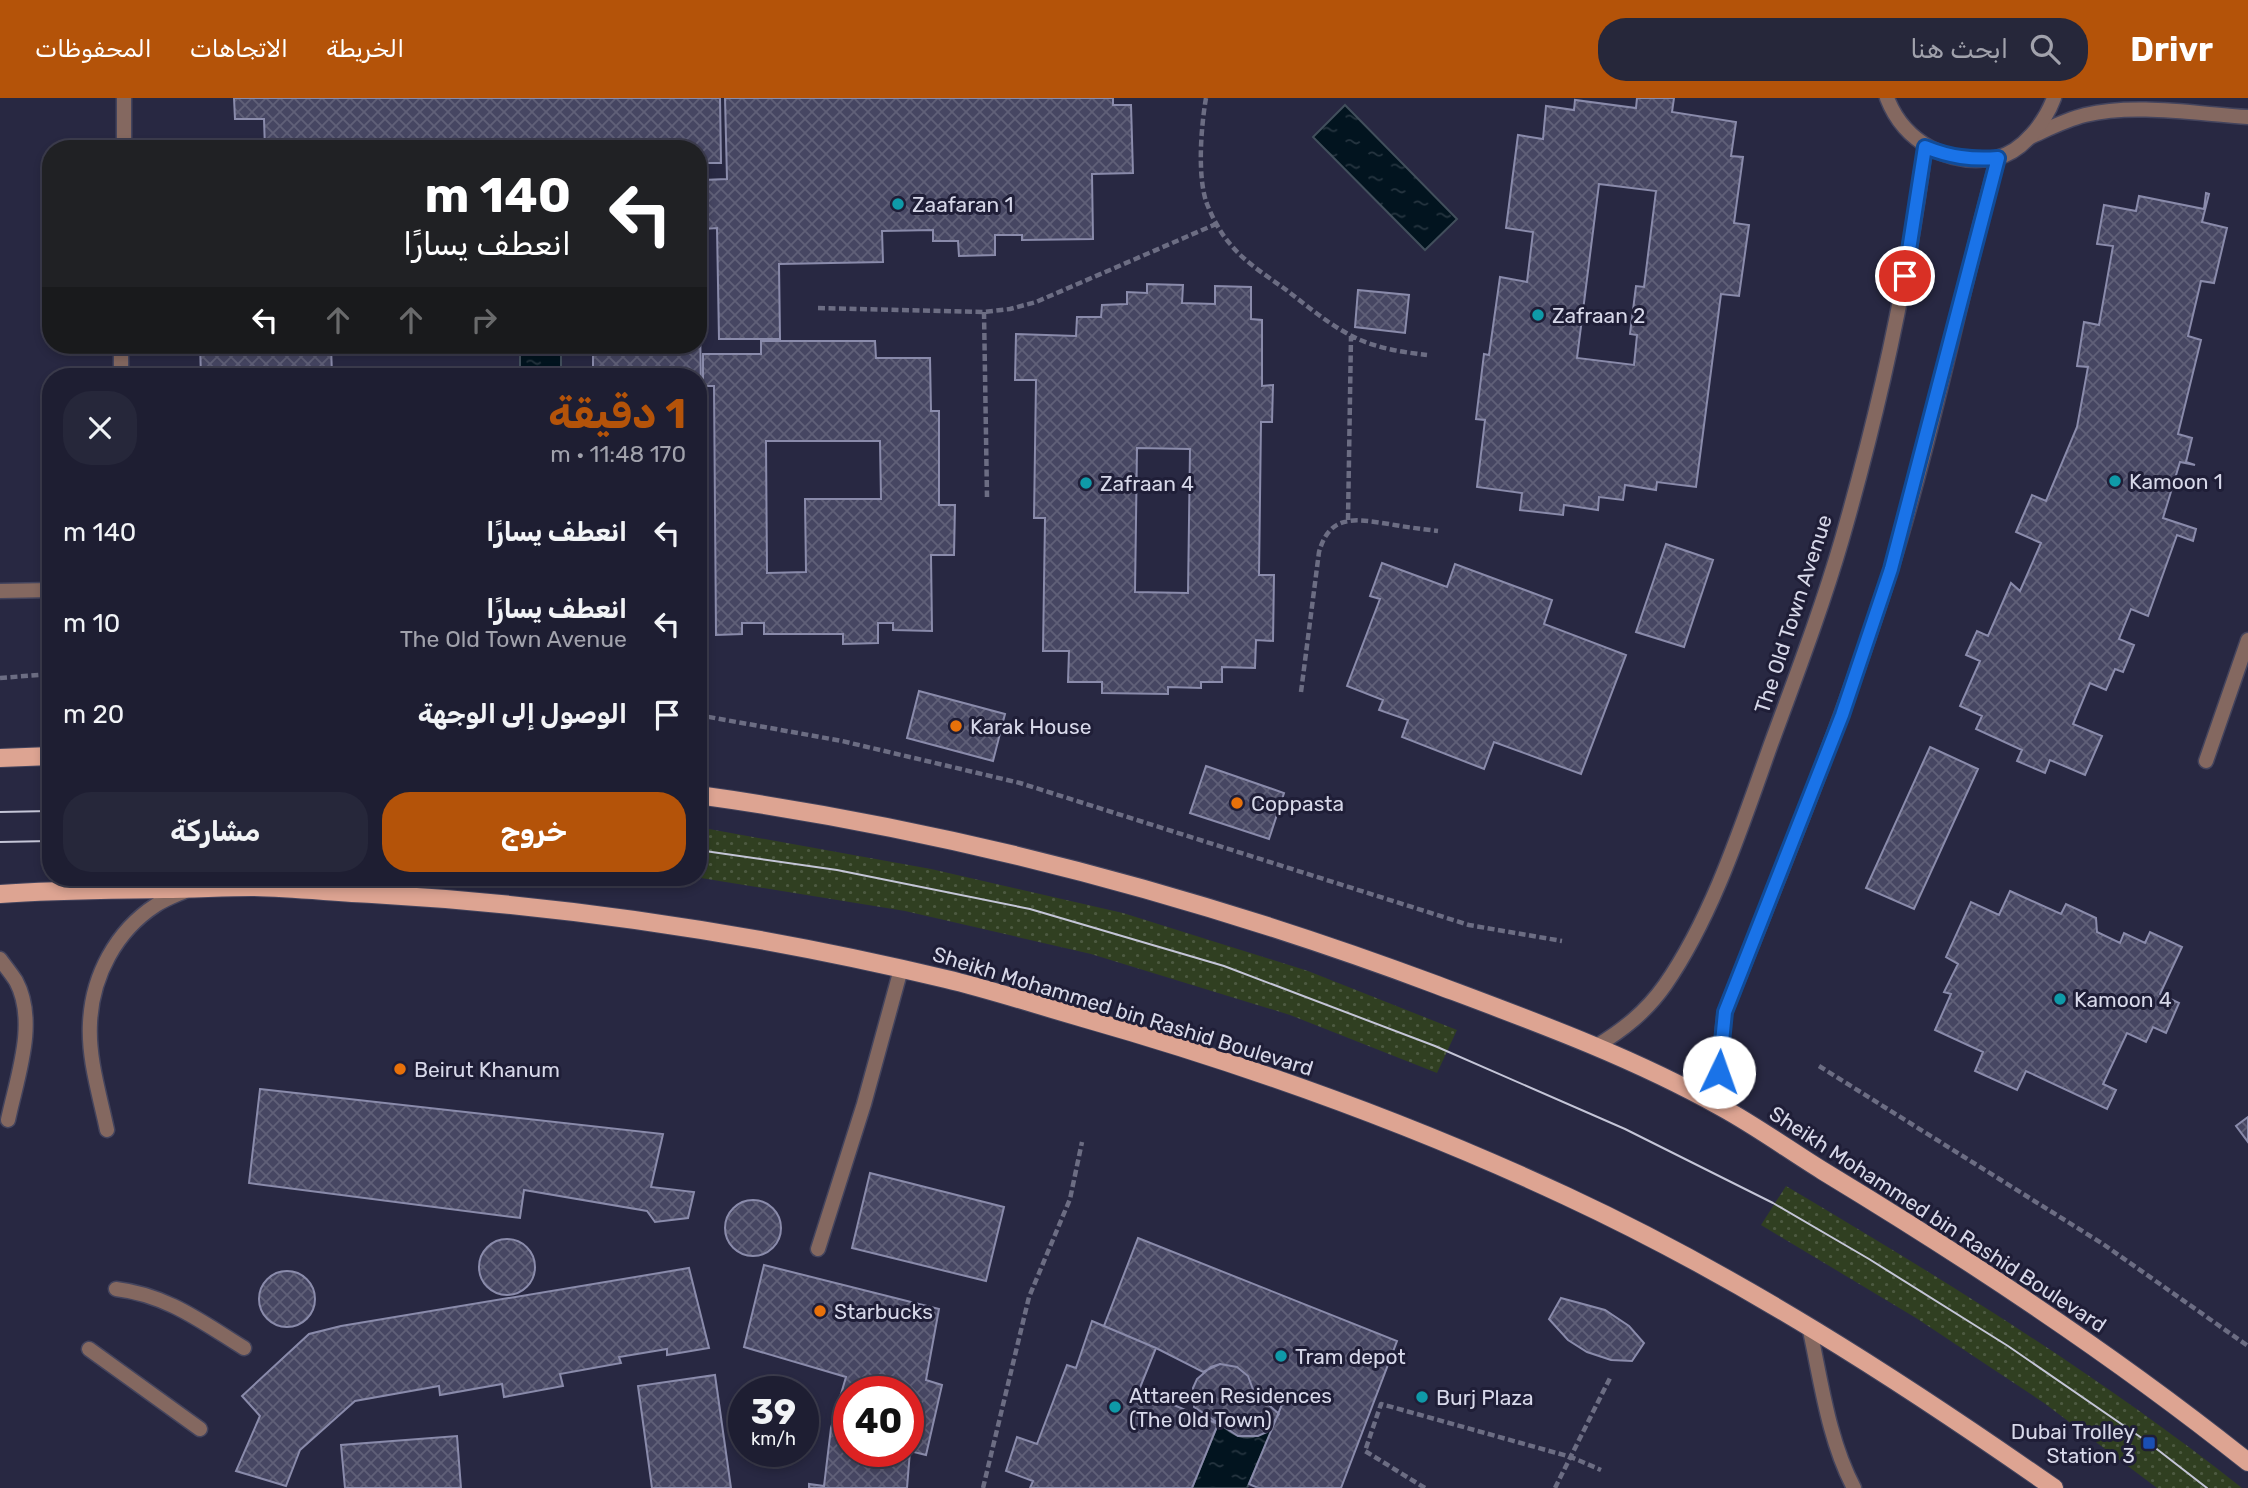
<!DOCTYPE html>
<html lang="ar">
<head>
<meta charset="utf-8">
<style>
  body { margin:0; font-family:Rubik,Cairo,sans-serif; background:#26273a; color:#f1f3f6; direction:rtl; height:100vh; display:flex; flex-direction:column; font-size:26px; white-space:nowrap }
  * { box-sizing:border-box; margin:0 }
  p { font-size:23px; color:#a1a2ac }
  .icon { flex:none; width:38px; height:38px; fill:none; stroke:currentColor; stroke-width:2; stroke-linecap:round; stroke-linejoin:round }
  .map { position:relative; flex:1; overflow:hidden; direction:ltr }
  .sheet { position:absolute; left:42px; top:270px; width:665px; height:518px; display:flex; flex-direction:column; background:#1e1e32; border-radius:28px; box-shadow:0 4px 10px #0003,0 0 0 2px #3c3c4d; direction:rtl }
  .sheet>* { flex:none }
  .hud { position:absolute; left:42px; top:42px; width:665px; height:214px; border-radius:28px; box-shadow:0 4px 10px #0003,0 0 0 2px #3c3c4d; direction:rtl; background:#202124; color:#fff; overflow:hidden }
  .speed { position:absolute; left:728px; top:1278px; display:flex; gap:14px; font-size:35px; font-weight:700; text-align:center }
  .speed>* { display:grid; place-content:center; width:91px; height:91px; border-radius:50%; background:#1e1e32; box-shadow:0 4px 10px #0003,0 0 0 2px #3c3c4d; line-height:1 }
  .speed small { font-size:18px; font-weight:400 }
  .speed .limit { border:10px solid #d22; background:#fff; color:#111 }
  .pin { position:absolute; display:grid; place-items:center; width:60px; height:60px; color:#fff; margin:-30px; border:4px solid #fff; border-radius:50%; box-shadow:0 2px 7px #0007 }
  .me { position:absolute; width:77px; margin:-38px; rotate:3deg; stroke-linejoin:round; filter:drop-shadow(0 0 5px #0008) }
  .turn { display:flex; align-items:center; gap:24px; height:147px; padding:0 21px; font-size:32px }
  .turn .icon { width:91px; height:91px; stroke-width:2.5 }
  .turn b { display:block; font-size:49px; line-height:60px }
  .lanes { display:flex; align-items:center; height:66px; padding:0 21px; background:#0003; justify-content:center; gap:35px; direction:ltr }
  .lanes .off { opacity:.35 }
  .round { display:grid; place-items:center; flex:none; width:74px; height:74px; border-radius:28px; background:#26273a }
  .summary { display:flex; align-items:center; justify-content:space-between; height:119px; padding:0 21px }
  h1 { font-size:42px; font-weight:700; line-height:52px; color:#b45309 }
  .button { display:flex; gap:14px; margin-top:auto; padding:14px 21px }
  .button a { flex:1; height:80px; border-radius:28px; background:#b45309; color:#fff; font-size:28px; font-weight:700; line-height:80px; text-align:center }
  .button a+a { background:#26273a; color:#f1f3f6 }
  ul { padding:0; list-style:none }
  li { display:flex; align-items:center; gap:21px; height:91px; padding:0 21px }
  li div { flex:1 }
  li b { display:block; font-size:26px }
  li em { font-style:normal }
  header { display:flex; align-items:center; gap:42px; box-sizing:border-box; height:98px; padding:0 35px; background:#b45309; color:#fff }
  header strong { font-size:33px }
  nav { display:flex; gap:38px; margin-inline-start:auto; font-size:24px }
  .search { width:490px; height:63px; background:#26273a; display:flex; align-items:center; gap:18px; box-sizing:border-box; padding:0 24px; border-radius:28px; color:#a1a2ac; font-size:26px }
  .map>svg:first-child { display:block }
</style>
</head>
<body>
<header>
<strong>Drivr</strong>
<div class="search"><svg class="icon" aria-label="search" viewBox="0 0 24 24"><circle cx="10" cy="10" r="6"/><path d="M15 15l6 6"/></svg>ابحث هنا</div>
<nav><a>الخريطة</a><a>الاتجاهات</a><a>المحفوظات</a></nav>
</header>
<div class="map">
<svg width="2248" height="1390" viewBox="0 0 2248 1390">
  <defs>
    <pattern id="grass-dots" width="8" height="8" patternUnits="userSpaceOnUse" patternTransform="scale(1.75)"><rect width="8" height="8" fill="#303f21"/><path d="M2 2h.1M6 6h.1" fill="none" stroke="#4d5a41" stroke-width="1.8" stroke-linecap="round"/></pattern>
    <pattern id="water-ripples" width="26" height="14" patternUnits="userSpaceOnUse" patternTransform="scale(1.75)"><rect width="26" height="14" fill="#02141f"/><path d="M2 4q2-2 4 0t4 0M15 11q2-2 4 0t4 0" fill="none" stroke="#263540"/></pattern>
    <pattern id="building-cross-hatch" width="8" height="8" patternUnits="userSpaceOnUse" patternTransform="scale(1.75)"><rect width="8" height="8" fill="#464662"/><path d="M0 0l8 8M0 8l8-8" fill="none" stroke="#606078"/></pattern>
  </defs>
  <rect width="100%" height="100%" fill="#282842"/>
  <path fill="url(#grass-dots)" d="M 698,729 L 931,771 L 1123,815 L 1308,873 L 1457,932 L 1437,975 L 1290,917 L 1091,856 L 905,813 L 695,779 L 698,779 Z
    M 1786,1088 C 1943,1181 2099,1277 2242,1390 L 2157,1390 L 2044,1305 L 1916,1220 L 1761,1127 Z"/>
  <path fill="url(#water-ripples)" stroke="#424f5c" stroke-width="2" d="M 1345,7 L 1457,121 L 1425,152 L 1313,39 Z
    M 520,247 L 561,247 L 561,278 L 520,278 Z
    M 1279,1316 L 1247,1390 L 1192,1390 L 1218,1326 C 1224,1328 1227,1332 1232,1335 C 1252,1347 1271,1333 1279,1316 Z"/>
  <path fill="url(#building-cross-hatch)" stroke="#8a8bab" stroke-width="2" fill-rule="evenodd" d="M 234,0 L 720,0 L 721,65 L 698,65 L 698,51 L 265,51 L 264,21 L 235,21 Z
    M 725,0 L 1113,0 L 1113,7 L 1131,7 L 1133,75 L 1092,76 L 1093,141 L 1022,142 L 1022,137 L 995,137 L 995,157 L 959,158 L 958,143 L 933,143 L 933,132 L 882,133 L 883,164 L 779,166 L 780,241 L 719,241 L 717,130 L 704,131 L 703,82 L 727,81 Z
    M 1637,0 L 1674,0 L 1672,14 L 1736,24 L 1731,58 L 1743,59 L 1734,125 L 1749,127 L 1739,198 L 1721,196 L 1696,389 L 1657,384 L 1656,392 L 1625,387 L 1623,402 L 1599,399 L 1598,412 L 1564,407 L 1563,417 L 1520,412 L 1522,395 L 1477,389 L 1485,322 L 1476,321 L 1484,256 L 1489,257 L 1500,179 L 1527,184 L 1533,134 L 1506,130 L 1518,37 L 1543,41 L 1546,8 L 1574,12 L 1575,2 L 1636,10 ZM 1599,86 L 1656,93 L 1644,189 L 1636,188 L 1630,236 L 1637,237 L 1634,267 L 1577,260 Z
    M 698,85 L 704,498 L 698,498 L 698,278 L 593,278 L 593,247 L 698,247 Z
    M 2206,95 L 2209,96 L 2202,124 L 2227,130 L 2214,185 L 2201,183 L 2188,238 L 2201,242 L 2178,336 L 2192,340 L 2186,364 L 2195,367 L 2180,364 L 2163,420 L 2196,431 L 2193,443 L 2177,437 L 2148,518 L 2131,511 L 2119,541 L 2134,547 L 2123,574 L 2115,571 L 2106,592 L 2090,585 L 2073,626 L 2102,638 L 2085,677 L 2050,662 L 2045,675 L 2017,663 L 2022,652 L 1976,631 L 1982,618 L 1960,608 L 1980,563 L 1966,557 L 1977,533 L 1988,538 L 2011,485 L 2020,493 L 2041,445 L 2016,434 L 2032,397 L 2046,403 L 2077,329 L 2088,269 L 2077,268 L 2084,224 L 2099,227 L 2113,148 L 2097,146 L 2104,107 L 2136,113 L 2139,98 L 2204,111 Z
    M 1147,186 L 1183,187 L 1182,205 L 1215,206 L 1215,188 L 1251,189 L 1251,221 L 1262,222 L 1262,288 L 1273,287 L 1272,324 L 1261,324 L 1259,477 L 1274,477 L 1273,543 L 1256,542 L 1255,570 L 1222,569 L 1222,584 L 1201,584 L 1201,590 L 1168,589 L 1168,596 L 1102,595 L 1102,584 L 1068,584 L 1069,553 L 1043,553 L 1045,420 L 1034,420 L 1036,282 L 1015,282 L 1016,236 L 1076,238 L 1077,219 L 1101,219 L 1102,207 L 1127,206 L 1127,194 L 1147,195 ZM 1137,350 L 1190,351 L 1188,495 L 1135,494 Z
    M 1358,192 L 1409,197 L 1405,235 L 1355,229 Z
    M 761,243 L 875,243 L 876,260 L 930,260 L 931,313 L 939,313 L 939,407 L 955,407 L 954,457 L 931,457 L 932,533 L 893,532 L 893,525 L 878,525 L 878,545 L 843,546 L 843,536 L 764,536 L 764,525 L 742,525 L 742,536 L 716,537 L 714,288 L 703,288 L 703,256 L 761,256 ZM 766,343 L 880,343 L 881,401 L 805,401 L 806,474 L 767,475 Z
    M 200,247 L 331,247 L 332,278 L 201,278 Z
    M 1666,446 L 1713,462 L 1684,549 L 1636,534 Z
    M 1382,465 L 1447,489 L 1455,466 L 1552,502 L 1544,526 L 1626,557 L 1581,676 L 1494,644 L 1484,671 L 1402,639 L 1408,622 L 1379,612 L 1383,602 L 1347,588 L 1380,501 L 1370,498 Z
    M 919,593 L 1005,616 L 993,663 L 907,640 Z
    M 1930,649 L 1978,671 L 1914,811 L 1866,790 Z
    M 1206,668 L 1284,695 L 1269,741 L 1190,715 Z
    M 2010,793 L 2061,816 L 2066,806 L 2096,820 L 2097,834 L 2120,845 L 2124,835 L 2145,845 L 2150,834 L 2182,849 L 2160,896 L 2179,905 L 2166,935 L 2153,929 L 2146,944 L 2127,935 L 2103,986 L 2116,992 L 2107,1011 L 2026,973 L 2017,992 L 1975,973 L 1983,954 L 1935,932 L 1951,896 L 1944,894 L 1958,866 L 1946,859 L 1971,804 L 1999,817 Z
    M 260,991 L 663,1036 L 651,1089 L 694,1094 L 688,1120 L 655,1124 L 647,1113 L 524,1092 L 520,1120 L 249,1085 Z
    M 2248,1019 L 2248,1044 L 2236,1028 Z
    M 870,1075 L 1004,1109 L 986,1183 L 852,1150 Z
    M725 1130a28 28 0 1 1 56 0a28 28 0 1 1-56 0Z
    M 1138,1140 L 1397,1243 L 1341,1390 L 1258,1390 L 1249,1386 L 1283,1304 L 1254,1294 L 1248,1278 L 1237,1269 L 1220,1266 L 1203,1274 L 1156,1250 L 1104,1228 Z
    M479 1169a28 28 0 1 1 56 0a28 28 0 1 1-56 0Z
    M 764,1167 L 939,1211 L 926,1282 L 942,1287 L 926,1357 L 910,1353 L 907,1390 L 809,1390 L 809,1386 L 824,1388 L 831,1330 L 846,1279 L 744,1249 ZM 849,1293 L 908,1293 L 908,1353 L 849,1353 Z
    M 689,1170 L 709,1250 L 667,1257 L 667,1251 L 619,1259 L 621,1265 L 560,1276 L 563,1288 L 504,1299 L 502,1286 L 440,1297 L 439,1288 L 355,1303 L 300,1352 L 286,1388 L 236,1373 L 260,1318 L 242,1298 L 309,1236 L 341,1228 Z
    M259 1201a28 28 0 1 1 56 0a28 28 0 1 1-56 0Z
    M 1561,1200 L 1605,1212 L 1629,1228 L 1644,1245 L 1632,1263 L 1611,1262 L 1587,1254 L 1568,1242 L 1549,1221 Z
    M 1092,1223 L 1156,1250 L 1139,1292 L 1218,1326 L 1192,1390 L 1030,1390 L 1033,1383 L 1006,1373 L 1017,1339 L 1037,1346 L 1067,1267 L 1076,1270 Z
    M 1220,1266 L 1237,1269 L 1248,1278 L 1254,1294 L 1279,1316 L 1267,1334 L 1258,1338 L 1238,1338 L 1194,1309 L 1193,1290 L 1197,1281 L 1211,1269 Z
    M 715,1277 L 731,1390 L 652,1390 L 638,1288 Z
    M 457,1338 L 461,1390 L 345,1390 L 341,1347 Z"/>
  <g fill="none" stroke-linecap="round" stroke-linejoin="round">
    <g stroke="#44445d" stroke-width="17">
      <path id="service" d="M 124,0 L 124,51
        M 121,278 L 121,247
        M 0,493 L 51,492
        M 0,861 C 5,868 11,875 16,883 C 38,924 17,979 8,1022
        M 107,1032 C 100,998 88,961 90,925 C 92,878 116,833 156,807 C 165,801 176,797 185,793
        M 818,1151 L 864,1006 L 901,871
        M 116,1191 C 167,1197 202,1224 244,1250
        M 1809,1228 C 1821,1282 1828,1341 1854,1390
        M 89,1251 L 200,1331"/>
    </g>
    <g stroke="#44445d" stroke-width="17">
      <path id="minor" d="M 2030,39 C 2048,31 2065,22 2085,17 C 2135,5 2197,16 2248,19
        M 2206,663 L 2248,542"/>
    </g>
    <g stroke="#44445d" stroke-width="17">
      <path id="tertiary" d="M 1887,0 C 1904,44 1949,69 1996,60 C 2023,54 2045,24 2054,0
        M 1595,949 C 1623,932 1646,914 1665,887 C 1713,818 1743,724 1771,646 C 1796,578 1822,510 1842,441 C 1879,312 1908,182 1925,49
        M 1723,1010 C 1720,977 1720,947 1725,914 C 1783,768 1843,623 1890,474 C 1933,338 1960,197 1998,60"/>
    </g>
    <g stroke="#44445d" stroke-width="20">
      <path id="primary" d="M 0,660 L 51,658
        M 698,697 C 951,732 1199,798 1437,887 C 1533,923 1632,959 1721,1009 C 1756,1028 1789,1052 1823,1073 C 1970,1162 2114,1257 2248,1364
        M 0,796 C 55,792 109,792 164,791 C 193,791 223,789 252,789 C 292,790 332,794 372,796 C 565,807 758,836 946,881 C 992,892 1037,907 1083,920 C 1248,967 1410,1025 1566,1098 C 1738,1178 1898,1281 2054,1390"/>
    </g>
    <path stroke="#6c6d83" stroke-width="4.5" stroke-dasharray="7 3.5" stroke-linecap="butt" d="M 1206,0 C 1201,29 1197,79 1207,106 C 1213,121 1221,136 1231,147 C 1246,165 1267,178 1285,191 C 1306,207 1327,225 1350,237 C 1374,250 1401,254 1427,257
      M 818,210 L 984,214 L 1010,211 L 1036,204 L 1216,126
      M 984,214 L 987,399
      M 1348,422 L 1351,238
      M 0,580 L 51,576
      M 1301,594 L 1319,454 C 1330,415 1356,421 1389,426 C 1405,429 1421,431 1438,433
      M 698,617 L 842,643 L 1020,685 L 1469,827 L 1562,843
      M 1819,968 L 2103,1146 L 2248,1248
      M 983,1390 L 1029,1199 L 1070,1101 L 1082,1044
      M 1425,1390 L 1365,1353 L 1381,1306 L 1571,1359 L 1601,1372
      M 1555,1390 L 1610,1280"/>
    <use href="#service" stroke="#846860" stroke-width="14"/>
    <use href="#minor" stroke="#846860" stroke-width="14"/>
    <use href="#tertiary" stroke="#846860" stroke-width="14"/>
    <use href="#primary" stroke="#dda492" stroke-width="18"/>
    <path stroke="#c4c5d7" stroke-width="2" d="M 0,714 L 51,713
      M 0,744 L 51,743
      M 698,752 L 837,772 L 1030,811 L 1224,868 L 1435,948 L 1625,1031 L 1773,1105 L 1869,1161 L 2008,1248 L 2149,1345 L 2207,1390"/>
  </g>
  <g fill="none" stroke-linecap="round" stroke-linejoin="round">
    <g stroke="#114b97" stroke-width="18">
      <path id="route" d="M 1719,974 L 1725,914 L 1842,617 L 1891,471 L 1998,60 C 1971,62 1950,59 1925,49 L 1905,178"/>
    </g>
    <use href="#route" stroke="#1a73e8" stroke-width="12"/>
  </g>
  <g fill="#0f9aa8" stroke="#1f1e37" stroke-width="2.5">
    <circle cx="898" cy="106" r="7"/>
    <circle cx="1538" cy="217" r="7"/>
    <circle cx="2115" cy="383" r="7"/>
    <circle cx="1086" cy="385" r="7"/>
    <circle cx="2060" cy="901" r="7"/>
    <circle cx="1281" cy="1258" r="7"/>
    <circle cx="1422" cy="1299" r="7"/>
    <circle cx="1115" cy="1309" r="7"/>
  </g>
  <g fill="#e8710a" stroke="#1f1e37" stroke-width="2.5">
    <circle cx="956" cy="628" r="7"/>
    <circle cx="1237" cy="705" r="7"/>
    <circle cx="400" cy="971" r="7"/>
    <circle cx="820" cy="1213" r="7"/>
  </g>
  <rect fill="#1a4fb4" stroke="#1f1e37" stroke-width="2.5" x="2142" y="1338" width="14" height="14" rx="3.5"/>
  <g text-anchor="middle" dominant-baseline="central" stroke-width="6" stroke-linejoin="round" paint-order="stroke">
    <g font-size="21" fill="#d7d8e9" stroke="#1f1e37" text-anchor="start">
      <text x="912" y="106">Zaafaran 1</text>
      <text x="1552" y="217">Zafraan 2</text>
      <text x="2129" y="383">Kamoon 1</text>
      <text x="1100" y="385">Zafraan 4</text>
      <text x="970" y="628">Karak House</text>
      <text x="1251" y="705">Coppasta</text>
      <text x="2074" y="901">Kamoon 4</text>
      <text x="414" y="971">Beirut Khanum</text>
      <text x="834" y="1213">Starbucks</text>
      <text x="1295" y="1258">Tram depot</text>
      <text x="1129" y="1297">Attareen Residences<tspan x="1129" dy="24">(The Old Town)</tspan></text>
      <text x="1436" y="1299">Burj Plaza</text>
      <text x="2135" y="1333" text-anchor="end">Dubai Trolley<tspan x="2135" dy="24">Station 3</tspan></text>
    </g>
    <g font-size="21" fill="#d7d8e9" stroke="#1f1e37">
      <text transform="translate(1793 516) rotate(-72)">The Old Town Avenue</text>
      <text transform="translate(1123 913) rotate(17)">Sheikh Mohammed bin Rashid Boulevard</text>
      <text transform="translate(1938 1121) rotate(33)">Sheikh Mohammed bin Rashid Boulevard</text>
    </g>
  </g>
</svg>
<div class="speed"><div>39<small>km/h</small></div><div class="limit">40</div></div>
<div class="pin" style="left:1905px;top:178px;background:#d93025"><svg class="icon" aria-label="arrive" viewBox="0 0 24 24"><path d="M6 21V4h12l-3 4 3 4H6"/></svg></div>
<svg class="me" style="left:1719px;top:974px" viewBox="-20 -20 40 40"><circle r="19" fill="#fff"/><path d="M0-13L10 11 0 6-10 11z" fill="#1a73e8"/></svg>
<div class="hud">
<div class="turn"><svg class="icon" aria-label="left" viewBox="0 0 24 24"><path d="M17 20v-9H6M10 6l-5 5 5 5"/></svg><div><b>140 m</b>انعطف يسارًا</div></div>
<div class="lanes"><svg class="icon" aria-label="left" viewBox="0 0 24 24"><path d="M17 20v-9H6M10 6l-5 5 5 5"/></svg><svg class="icon off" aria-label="ahead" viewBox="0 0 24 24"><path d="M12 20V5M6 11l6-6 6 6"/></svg><svg class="icon off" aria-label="ahead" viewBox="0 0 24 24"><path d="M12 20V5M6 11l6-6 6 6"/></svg><svg class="icon off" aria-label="right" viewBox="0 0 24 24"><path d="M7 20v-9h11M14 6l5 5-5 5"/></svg></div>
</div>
<section class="sheet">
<div class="summary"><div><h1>1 دقيقة</h1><p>170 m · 11:48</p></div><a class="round"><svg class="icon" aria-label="close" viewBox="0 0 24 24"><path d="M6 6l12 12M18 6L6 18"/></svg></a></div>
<ul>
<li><svg class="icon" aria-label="left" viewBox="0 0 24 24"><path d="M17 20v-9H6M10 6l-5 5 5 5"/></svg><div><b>انعطف يسارًا</b></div><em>140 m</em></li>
<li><svg class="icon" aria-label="left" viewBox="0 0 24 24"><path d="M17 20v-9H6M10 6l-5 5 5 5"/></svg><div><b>انعطف يسارًا</b><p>The Old Town Avenue</p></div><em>10 m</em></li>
<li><svg class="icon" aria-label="arrive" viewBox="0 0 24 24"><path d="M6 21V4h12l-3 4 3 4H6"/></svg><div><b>الوصول إلى الوجهة</b></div><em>20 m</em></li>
</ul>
<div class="button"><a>خروج</a><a>مشاركة</a></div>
</section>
</div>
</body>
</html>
